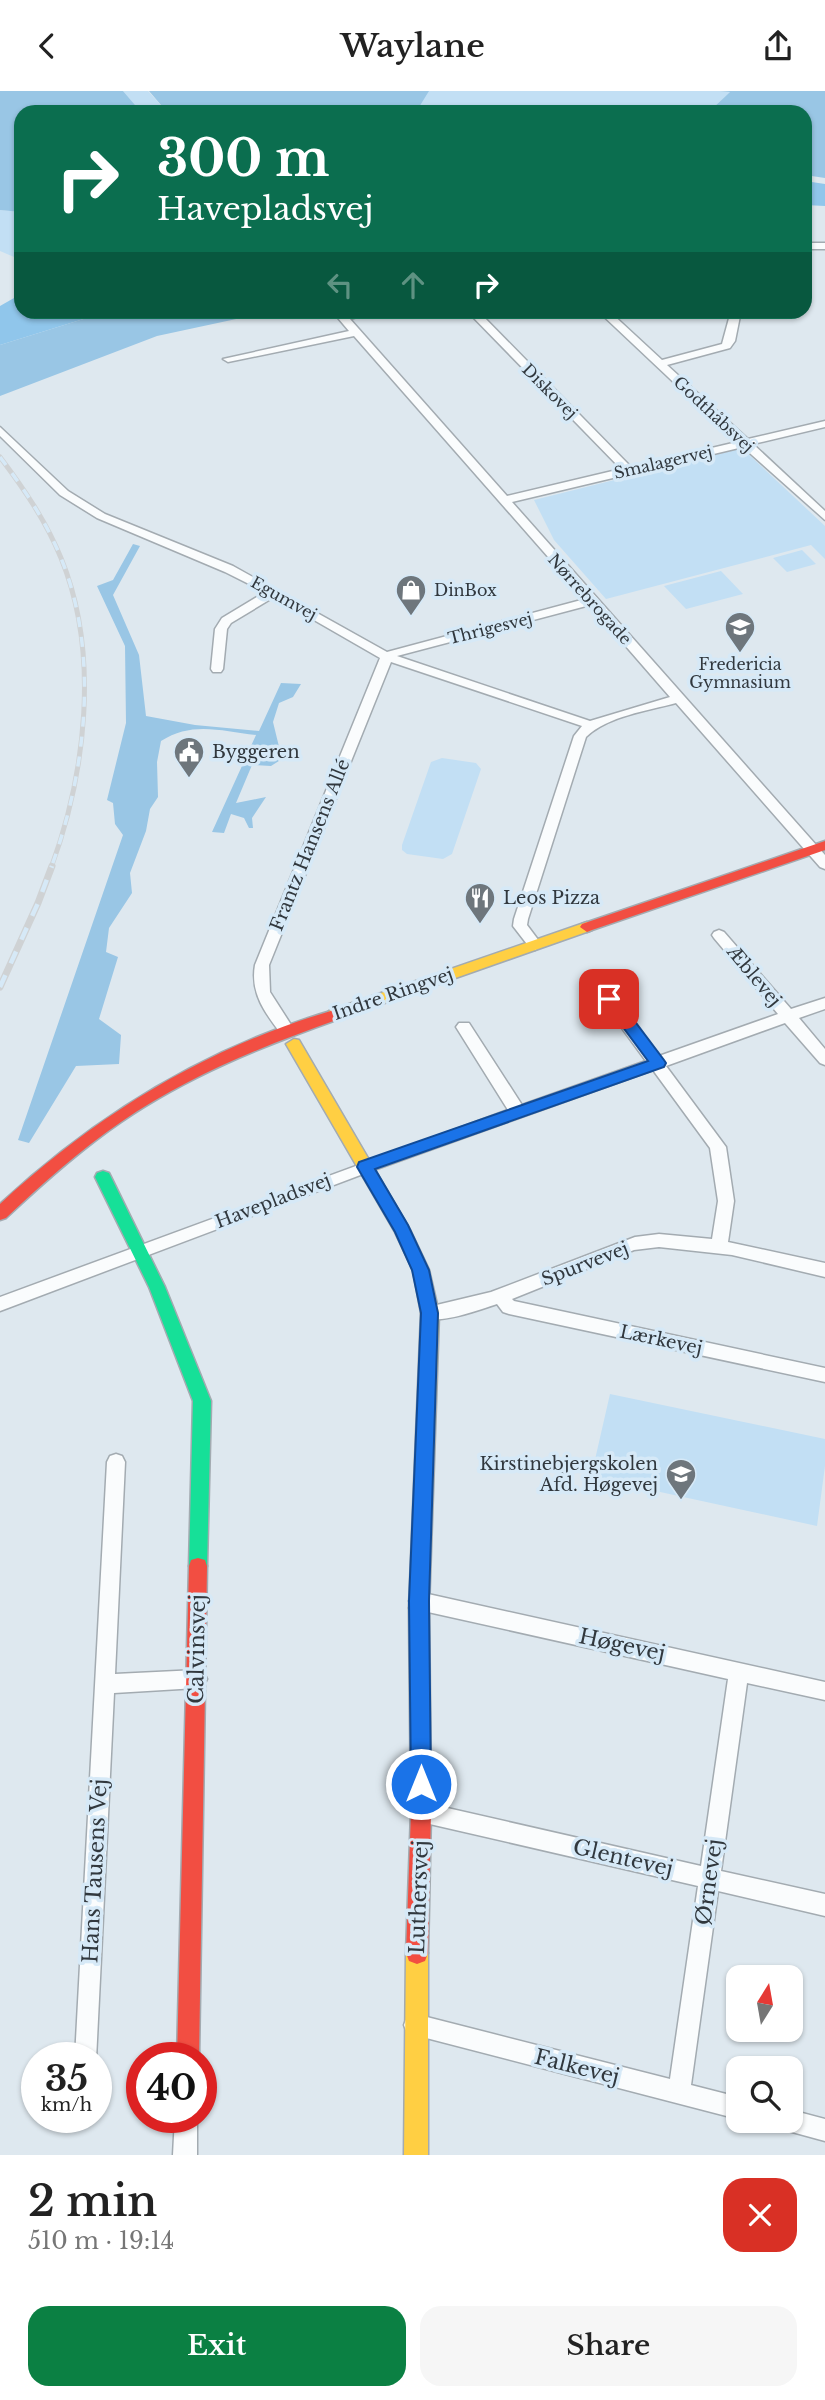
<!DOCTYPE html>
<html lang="en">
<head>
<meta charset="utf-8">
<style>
  body { margin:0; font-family:"Libre Baskerville",serif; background:#f6f6f6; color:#222; height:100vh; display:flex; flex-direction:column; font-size:26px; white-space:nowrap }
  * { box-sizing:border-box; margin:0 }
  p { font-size:23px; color:#767676 }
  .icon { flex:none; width:38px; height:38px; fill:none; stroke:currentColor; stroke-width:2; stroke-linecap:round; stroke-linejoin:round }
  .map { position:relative; height:2064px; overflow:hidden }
  .drawer { display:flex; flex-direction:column; background:#fff; flex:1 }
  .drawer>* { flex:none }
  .banner { position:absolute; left:14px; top:14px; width:798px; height:214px; border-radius:21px; box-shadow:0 2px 5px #0004; background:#0b6e4f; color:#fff; overflow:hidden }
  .needle { width:46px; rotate:11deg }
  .buttons { position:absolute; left:726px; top:1874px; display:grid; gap:14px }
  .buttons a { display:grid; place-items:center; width:77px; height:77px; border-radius:14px; background:#fff; box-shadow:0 2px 5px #0004; font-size:35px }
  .speed { position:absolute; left:21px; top:1951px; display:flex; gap:14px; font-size:35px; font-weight:700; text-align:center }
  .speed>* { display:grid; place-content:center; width:91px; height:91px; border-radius:50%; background:#fff; box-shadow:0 2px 5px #0004; line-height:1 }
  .speed small { font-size:18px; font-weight:400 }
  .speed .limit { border:10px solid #d22; background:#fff; color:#111 }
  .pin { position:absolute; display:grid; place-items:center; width:60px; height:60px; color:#fff; margin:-30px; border-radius:14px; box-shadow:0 4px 10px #0006 }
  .me { position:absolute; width:77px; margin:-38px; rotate:0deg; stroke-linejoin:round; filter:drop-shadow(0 0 5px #0008) }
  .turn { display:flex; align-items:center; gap:24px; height:147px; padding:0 28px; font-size:32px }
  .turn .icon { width:91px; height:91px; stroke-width:2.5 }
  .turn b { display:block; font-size:49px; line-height:60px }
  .lanes { display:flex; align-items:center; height:66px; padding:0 28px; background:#0003; justify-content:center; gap:35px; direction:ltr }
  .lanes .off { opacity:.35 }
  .round { display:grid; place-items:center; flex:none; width:74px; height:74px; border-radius:21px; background:#f6f6f6 }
  .head { display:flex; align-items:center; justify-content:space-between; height:119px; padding:0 28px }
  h1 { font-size:42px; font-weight:600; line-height:52px }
  .primary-button { display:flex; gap:14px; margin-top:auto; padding:14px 28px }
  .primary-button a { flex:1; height:80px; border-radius:21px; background:#0b8043; color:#fff; font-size:28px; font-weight:600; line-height:80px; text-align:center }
  .primary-button a+a { background:#f6f6f6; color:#222 }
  header { display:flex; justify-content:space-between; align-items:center; height:91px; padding:0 28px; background:#fff; font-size:32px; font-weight:600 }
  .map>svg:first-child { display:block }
</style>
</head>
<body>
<header><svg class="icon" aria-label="back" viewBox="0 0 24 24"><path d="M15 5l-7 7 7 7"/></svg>Waylane<svg class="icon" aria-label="share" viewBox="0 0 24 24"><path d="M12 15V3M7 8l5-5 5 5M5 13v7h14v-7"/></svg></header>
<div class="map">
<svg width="825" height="2064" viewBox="0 0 825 2064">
  <rect width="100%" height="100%" fill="#dee8ef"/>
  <path fill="#c2dff4" d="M 123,0 L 148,0 L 167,21 L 141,21 Z
    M 151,0 L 720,0 L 730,1 L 713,17 L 678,21 L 170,21 Z
    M 0,119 L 21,121 L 21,169 L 0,160 Z
    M 739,358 L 744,359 L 825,435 L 825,468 L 811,454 L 606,508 L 554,449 L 534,409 Z
    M 802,459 L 816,473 L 787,481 L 773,467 Z
    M 721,480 L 743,503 L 686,518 L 664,495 Z
    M 442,667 L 476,672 L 481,678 L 452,763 L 443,768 L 407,763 L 402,759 L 402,754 L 431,671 Z
    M 610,1303 L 825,1348 L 825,1375 L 817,1435 L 591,1386 Z"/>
  <path fill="#99c6e5" d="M 0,0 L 123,0 L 141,21 L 21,21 L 21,121 L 0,119 Z
    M 149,0 L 429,0 L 416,21 L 167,21 Z
    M 720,0 L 825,0 L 825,87 L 805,84 L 805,21 L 678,21 L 713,17 L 730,1 Z
    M 106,221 L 269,221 L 157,245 L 0,305 L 0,254 Z
    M 133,453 L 140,455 L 113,504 L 139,564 L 146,625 L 195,634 L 259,640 L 281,592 L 301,593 L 293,606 L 279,612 L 273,631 L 282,668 L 271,675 L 252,674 L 236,712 L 266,706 L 252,727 L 253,737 L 249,737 L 244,727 L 231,723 L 224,742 L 212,741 L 256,644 C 221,640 192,630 161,650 L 157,671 L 158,706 L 150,718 L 146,740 L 130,782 L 132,802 L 109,837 L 106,861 L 118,866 L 99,928 L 121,944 L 119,973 L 76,975 L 29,1052 L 18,1049 L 123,744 L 115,733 L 113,712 L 107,709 L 126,632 L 125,555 L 97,495 L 113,489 Z"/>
  <path fill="#90c6eb" d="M 805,90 L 825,93 L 825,115 L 805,114 Z
    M 21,203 L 21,220 L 106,221 L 0,254 L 0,215 Z"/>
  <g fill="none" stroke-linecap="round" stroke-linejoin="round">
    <g stroke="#a3abb1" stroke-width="3">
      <path id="street" d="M 805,152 L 825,152 L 825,158 L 805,158 Z
        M 359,220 L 379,220 L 350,228 L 507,405 L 621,378 L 467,220 L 478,220 L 631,376 L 737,351 L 598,220 L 609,220 L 662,269 L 722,253 L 731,220 L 741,220 L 735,250 L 730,257 L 667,274 L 748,348 L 825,330 L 825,336 L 753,353 L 825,420 L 825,429 L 743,356 L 512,411 L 825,764 L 825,778 L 820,776 L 676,612 C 647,620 608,625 586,646 L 528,828 L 527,834 L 542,854 L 535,859 L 530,857 L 513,835 L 514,828 L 574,645 L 582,635 L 391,571 L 269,874 L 270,901 L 295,940 L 287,945 L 282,944 C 265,922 250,902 255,874 L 380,567 L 274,506 L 231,532 L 227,538 L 223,578 L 221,581 L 213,581 L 211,578 L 215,538 L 222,527 L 265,501 L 225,481 L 97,427 L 60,404 L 0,345 L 0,336 L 68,400 L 105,423 L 233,475 L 387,561 L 585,508 L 354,245 L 228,271 L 223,268 L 349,240 L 338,227 ZM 590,514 L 670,606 L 590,630 L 397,565 Z
        M 719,839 L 724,841 L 791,918 L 825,907 L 825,918 L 799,927 L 825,958 L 825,974 L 820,972 L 785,932 L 666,975 L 726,1056 L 734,1110 L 728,1151 L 825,1172 L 825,1186 L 732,1164 L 659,1156 L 634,1159 L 512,1208 L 514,1210 L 825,1277 L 825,1291 L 509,1223 L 503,1221 L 497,1213 C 479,1219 441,1233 424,1227 L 421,1222 L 424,1217 L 491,1201 L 635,1146 L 659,1143 L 712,1148 L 718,1110 L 710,1057 L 653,979 L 371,1080 L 0,1220 L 0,1206 L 508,1019 L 456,936 L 459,932 L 469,932 L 522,1014 L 646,970 L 588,891 L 586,887 L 588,883 L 598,883 L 659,965 L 778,923 L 714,847 L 712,844 L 714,841 Z
        M 116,1363 L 122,1365 L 125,1371 L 115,1583 L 197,1579 L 204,1582 L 207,1588 L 204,1594 L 197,1597 L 114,1602 L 96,1969 L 96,1967 L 75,1967 L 107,1371 L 110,1365 Z
        M 419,1501 L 825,1591 L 825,1609 L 747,1592 L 721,1780 L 825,1803 L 825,1825 L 718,1800 L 691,1994 L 738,2006 L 738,2028 L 407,1942 L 404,1934 L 407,1926 L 415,1923 L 670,1988 L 698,1795 L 421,1731 L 414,1728 L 411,1721 L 414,1714 L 421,1711 L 701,1775 L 728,1588 L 419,1519 L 412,1516 L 409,1510 L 412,1504 Z
        M 791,2019 L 825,2028 L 825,2050 L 781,2038 L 778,2030 L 791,2030 Z
        M 175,2026 L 197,2026 L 197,2064 L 173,2064 Z"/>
    </g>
    <g stroke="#a3abb1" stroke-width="3">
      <path id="fast" d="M 103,1080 L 109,1082 L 111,1086 L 165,1196 L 211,1310 L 207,1475 L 205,1481 L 198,1483 L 191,1481 L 189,1475 L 193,1310 L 149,1196 L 95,1086 L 97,1082 Z"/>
    </g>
    <g stroke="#a3abb1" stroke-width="3">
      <path id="slow" d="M 587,831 L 594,836 L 592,839 L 339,928 L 334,929 L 327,924 L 329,920 Z
        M 294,948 L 299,949 L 410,1139 L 429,1179 L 439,1222 L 429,1517 L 426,1523 L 419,1526 L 412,1523 L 409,1517 L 421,1222 L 413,1179 L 395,1141 L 286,953 Z
        M 417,1851 L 425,1854 L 428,1862 L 428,2064 L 404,2064 L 406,1862 L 409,1854 Z"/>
    </g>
    <g stroke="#a3abb1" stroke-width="3">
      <path id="jam" d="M 825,750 L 825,759 L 592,839 L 587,841 L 580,836 L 582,833 Z
        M 334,919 L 341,924 L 339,928 C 263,955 188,985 121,1031 C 80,1059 42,1093 6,1127 L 0,1129 L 0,1113 C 96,1024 207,956 334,919 Z
        M 198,1467 L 205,1469 L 207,1475 L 199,1967 L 177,1967 L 189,1475 L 191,1469 Z
        M 419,1508 L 426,1511 L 429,1517 L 431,1721 L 428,1862 L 425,1870 L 417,1873 L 409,1870 L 406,1862 L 411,1721 L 409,1517 L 412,1511 Z"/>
    </g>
    <use href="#street" fill="#fafcfd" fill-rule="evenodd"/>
    <use href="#fast" fill="#16e098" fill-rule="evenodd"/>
    <use href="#slow" fill="#ffcf43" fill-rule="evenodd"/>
    <use href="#jam" fill="#f24e42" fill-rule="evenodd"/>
    <g stroke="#cfd2d4" stroke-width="5">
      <path id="rail-far1" d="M 0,366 C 24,398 46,430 61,467 C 100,562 86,682 51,777"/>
    </g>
    <g stroke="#cfd2d4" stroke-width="7">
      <path id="rail" d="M 0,896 L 38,812 L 52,775"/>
    </g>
    <use href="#rail-far1" stroke="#d6e9f7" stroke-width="3.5" stroke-dasharray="10" stroke-linecap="butt"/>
    <use href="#rail" stroke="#d6e9f7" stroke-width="4.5" stroke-dasharray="13" stroke-linecap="butt"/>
  </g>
  <path fill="#1a73e8" stroke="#114b97" stroke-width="2" d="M 609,903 L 615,904 L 664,969 L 666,972 L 664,976 L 375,1078 L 408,1134 L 429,1179 L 438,1222 L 429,1510 L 431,1693 L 428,1701 L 421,1703 L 414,1701 L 411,1693 L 409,1510 L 421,1222 L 412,1179 L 395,1141 L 357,1076 L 359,1071 L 648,970 L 602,908 Z"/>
  <defs>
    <g id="shop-pin" transform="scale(1.575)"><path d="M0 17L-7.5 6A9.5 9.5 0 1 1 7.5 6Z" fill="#6e767c" stroke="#d6e9f7"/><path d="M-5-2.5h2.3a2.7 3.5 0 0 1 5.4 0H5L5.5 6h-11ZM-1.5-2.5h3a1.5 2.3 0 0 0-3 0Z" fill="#fff"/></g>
    <g id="school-pin" transform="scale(1.575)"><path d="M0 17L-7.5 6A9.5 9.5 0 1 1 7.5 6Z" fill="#6e767c" stroke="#d6e9f7"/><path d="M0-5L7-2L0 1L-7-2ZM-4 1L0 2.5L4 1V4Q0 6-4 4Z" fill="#fff"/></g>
    <g id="civic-pin" transform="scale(1.575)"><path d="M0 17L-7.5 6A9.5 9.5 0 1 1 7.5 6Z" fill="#6e767c" stroke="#d6e9f7"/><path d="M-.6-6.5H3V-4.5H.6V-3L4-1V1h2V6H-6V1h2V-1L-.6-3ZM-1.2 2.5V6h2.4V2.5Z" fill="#fff"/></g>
    <g id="restaurant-pin" transform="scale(1.575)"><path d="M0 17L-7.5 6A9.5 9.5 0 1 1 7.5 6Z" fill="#6e767c" stroke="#d6e9f7"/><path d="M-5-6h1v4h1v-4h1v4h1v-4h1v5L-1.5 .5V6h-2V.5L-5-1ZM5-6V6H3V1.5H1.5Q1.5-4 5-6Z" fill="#fff"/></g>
  </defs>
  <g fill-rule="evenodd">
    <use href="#shop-pin" x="411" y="499"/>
    <use href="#school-pin" x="740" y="536"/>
    <use href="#civic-pin" x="189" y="661"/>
    <use href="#restaurant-pin" x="480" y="807"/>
    <use href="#school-pin" x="681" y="1383"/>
  </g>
  <g text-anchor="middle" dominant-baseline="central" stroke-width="7" stroke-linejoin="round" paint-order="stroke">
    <g font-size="16" fill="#31383e" stroke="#d6e9f7">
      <text transform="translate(550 300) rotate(45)">Diskovej</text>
      <text transform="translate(714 323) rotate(43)">Godthåbsvej</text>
      <text transform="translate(663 371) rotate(-13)">Smalagervej</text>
      <text transform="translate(284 507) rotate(29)">Egumvej</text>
      <text transform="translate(590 508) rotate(48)">Nørrebrogade</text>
      <text transform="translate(490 537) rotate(-14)">Thrigesvej</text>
    </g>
    <g font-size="16" fill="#31383e" stroke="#d6e9f7" text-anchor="start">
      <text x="434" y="499">DinBox</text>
      <text x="740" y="573" text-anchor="middle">Fredericia<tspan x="740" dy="18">Gymnasium</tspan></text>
    </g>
    <g font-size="18" fill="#31383e" stroke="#d6e9f7" text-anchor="start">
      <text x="212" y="661">Byggeren</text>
      <text x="503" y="807">Leos Pizza</text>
      <text x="658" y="1373" text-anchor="end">Kirstinebjergskolen<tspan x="658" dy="21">Afd. Høgevej</tspan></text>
    </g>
    <g font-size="18" fill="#31383e" stroke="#d6e9f7">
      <text transform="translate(310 754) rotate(-68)">Frantz Hansens Allé</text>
      <text transform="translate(754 885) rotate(50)">Æblevej</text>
      <text transform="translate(393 903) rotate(-19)">Indre Ringvej</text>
      <text transform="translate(273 1110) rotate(-21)">Havepladsvej</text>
      <text transform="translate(585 1173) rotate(-21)">Spurvevej</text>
      <text transform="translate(661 1249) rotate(12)">Lærkevej</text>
    </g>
    <g font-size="21" fill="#31383e" stroke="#d6e9f7">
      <text transform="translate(622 1554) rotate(12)">Høgevej</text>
      <text transform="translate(197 1558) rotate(-89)">Calvinsvej</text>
      <text transform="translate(623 1767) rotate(13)">Glentevej</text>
      <text transform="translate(95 1780) rotate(-87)">Hans Tausens Vej</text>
      <text transform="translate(709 1791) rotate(-82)">Ørnevej</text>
      <text transform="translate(419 1806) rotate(-88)">Luthersvej</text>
      <text transform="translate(577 1976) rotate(14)">Falkevej</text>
    </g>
  </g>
</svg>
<div class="buttons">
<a><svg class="needle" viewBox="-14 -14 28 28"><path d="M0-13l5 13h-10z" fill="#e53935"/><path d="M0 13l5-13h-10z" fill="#767676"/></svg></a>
<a><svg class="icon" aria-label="search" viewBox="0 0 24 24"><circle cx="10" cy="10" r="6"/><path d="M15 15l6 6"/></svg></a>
</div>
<div class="speed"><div>35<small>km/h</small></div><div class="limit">40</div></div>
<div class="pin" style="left:609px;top:908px;background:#d93025"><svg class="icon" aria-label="arrive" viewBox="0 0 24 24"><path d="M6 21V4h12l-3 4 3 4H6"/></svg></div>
<svg class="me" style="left:421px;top:1693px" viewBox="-20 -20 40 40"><circle r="17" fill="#1a73e8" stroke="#fff" stroke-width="3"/><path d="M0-11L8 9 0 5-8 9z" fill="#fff"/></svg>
<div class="banner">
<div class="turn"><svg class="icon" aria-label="right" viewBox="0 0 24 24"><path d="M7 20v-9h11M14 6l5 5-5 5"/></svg><div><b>300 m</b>Havepladsvej</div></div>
<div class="lanes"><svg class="icon off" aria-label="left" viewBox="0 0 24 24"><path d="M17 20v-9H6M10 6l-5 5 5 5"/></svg><svg class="icon off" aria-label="ahead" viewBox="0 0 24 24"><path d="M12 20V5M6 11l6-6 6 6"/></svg><svg class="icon" aria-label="right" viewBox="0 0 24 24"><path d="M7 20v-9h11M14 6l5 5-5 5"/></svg></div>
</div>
</div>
<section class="drawer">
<div class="head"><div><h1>2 min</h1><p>510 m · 19:14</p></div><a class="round" style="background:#d93025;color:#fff"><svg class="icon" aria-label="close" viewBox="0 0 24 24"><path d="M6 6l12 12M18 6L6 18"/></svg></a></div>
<div class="primary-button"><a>Exit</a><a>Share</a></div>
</section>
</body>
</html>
